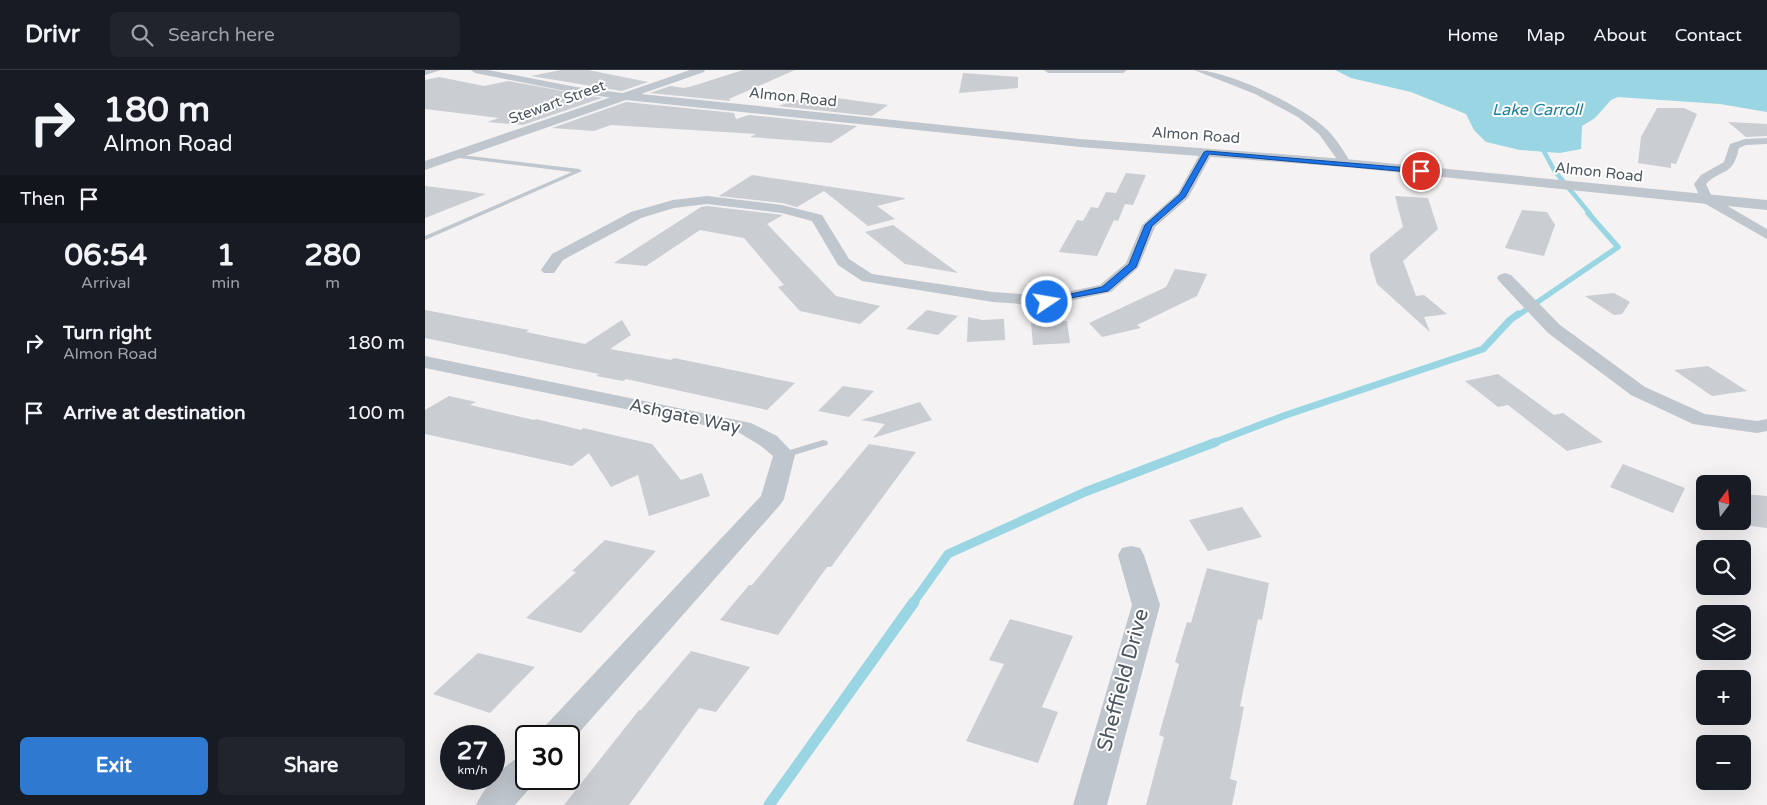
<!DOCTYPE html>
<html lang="en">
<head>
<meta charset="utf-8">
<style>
  body { margin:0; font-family:"Varela Round",sans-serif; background:#20242c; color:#f1f3f6; height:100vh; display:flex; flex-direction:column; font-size:19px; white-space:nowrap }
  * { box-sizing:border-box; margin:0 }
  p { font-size:16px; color:#9ea1a6 }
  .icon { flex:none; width:28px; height:28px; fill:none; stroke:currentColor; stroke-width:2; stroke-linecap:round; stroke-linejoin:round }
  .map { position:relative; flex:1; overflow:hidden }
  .details { display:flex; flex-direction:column; background:#171b24; width:425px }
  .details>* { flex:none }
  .guide { background:#171b24; color:#f1f3f6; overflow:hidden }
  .needle { width:32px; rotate:16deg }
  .controls { position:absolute; left:1271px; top:405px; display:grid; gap:10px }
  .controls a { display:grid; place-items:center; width:55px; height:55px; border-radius:8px; background:#171b24; box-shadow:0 5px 20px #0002; font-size:25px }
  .speed { position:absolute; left:15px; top:655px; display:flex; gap:10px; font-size:25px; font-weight:700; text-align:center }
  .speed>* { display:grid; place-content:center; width:65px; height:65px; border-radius:50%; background:#171b24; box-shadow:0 5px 20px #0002; line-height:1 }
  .speed small { font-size:12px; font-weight:400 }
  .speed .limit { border:2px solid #111; border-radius:8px; background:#fff; color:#111 }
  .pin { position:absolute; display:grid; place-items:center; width:42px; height:42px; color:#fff; margin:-21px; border:2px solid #fff; border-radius:50%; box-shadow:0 1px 5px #0007 }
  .me { position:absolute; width:55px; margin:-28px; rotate:78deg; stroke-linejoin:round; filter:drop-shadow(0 0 4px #0008) }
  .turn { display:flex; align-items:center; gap:18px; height:105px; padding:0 20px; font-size:22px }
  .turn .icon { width:65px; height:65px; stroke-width:2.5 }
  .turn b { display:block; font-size:35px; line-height:42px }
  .then { display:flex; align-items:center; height:48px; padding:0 20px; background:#0003; gap:10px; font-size:19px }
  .eta { display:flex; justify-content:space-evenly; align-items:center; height:85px; text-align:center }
  .eta b { font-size:30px; font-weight:800; line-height:35px }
  .cta { display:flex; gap:10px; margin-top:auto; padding:10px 20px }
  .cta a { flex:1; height:58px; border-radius:8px; background:#2f79d1; color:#fff; font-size:20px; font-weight:800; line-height:58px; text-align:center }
  .cta a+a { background:#20242c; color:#f1f3f6 }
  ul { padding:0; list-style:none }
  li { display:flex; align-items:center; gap:15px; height:70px; padding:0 20px }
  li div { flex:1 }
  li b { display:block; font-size:19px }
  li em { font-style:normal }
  header { display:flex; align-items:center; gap:30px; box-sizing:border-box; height:70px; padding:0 25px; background:#171b24; border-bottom:1px solid #363941 }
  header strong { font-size:24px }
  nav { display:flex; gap:28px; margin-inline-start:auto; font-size:18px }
  .search { width:350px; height:45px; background:#20242c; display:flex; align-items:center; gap:12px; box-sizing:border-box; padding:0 18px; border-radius:8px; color:#9ea1a6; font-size:19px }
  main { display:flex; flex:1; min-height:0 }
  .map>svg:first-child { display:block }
</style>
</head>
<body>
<header>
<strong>Drivr</strong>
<div class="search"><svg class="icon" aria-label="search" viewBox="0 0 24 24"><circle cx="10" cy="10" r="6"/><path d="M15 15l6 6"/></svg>Search here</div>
<nav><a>Home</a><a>Map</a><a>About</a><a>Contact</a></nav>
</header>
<main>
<section class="details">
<div class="guide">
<div class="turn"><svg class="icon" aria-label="right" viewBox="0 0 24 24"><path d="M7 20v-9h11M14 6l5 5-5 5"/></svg><div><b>180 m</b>Almon Road</div></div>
<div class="then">Then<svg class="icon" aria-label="arrive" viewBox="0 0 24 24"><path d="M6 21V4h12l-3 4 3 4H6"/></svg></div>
</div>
<div class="eta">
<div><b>06:54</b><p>Arrival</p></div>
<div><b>1</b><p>min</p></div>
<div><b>280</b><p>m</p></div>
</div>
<ul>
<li><svg class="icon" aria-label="right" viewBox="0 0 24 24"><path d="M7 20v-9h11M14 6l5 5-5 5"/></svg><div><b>Turn right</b><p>Almon Road</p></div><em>180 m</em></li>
<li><svg class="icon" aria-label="arrive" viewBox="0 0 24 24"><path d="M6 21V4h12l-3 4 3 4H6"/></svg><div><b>Arrive at destination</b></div><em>100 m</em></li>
</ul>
<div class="cta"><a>Exit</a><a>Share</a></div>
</section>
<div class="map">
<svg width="1342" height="735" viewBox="0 0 1342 735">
  <rect width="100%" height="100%" fill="#f4f2f2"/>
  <path fill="#99d5e3" d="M 910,0 L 1342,0 L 1342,42 L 1295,34 L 1193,27 L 1186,30 L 1170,48 L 1157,56 L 1156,79 L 1135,83 L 1095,80 L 1061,72 L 1049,60 L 1041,44 L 986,22 L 926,8 Z"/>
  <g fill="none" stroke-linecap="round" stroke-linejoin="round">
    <path stroke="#99d5e3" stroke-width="4.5" d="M 1114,72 L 1129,100 L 1165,144"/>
    <path stroke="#99d5e3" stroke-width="5.5" d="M 1092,246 L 1193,177 L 1163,143"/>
    <path stroke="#99d5e3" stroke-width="7" d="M 788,373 L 861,345 L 1058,279 L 1085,250 L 1093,244"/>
    <path stroke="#99d5e3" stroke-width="9" d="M 488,533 L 523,484 L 660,422 L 791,372"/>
    <path stroke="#99d5e3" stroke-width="11" d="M 344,735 L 489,532"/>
  </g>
  <path fill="#cacdd1" d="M 136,0 L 163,0 L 223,12 L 197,21 L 106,6 Z
    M 318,0 L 370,0 L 304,29 L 305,31 L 225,23 L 245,16 L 259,18 L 271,15 Z
    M 538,3 L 593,7 L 593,18 L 534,23 Z
    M 14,7 L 59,16 L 83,11 L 177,28 L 98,55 L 62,52 L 74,48 L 0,39 L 0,10 Z
    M 389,25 L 463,35 L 447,46 L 353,36 Z
    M 201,32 L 309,43 L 311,49 L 324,45 L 432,56 L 406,73 L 325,67 L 331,64 L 186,55 L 169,61 L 127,58 Z
    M 1232,38 L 1259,38 L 1272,44 L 1251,94 L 1246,93 L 1246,98 L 1213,93 L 1216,67 Z
    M 1303,52 L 1342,54 L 1342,66 L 1321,67 Z
    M 701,103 L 721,105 L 708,135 L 700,134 L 693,151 L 689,150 L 672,186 L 634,182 L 652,150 L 658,151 L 666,137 L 673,138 L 681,122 L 691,123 Z
    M 327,105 L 480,128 L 480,129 L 452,136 L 470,149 L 443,156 L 399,121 L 372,137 L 357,133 L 294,126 Z
    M 0,116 L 41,121 L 61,124 L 0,148 Z
    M 970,126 L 1003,128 L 1013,159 L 978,191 L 991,226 L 999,225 L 1022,244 L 999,247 L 1005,262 L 952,214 L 945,190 L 945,184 L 978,157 Z
    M 282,136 L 358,145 L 342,154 L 411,226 L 455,236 L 435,254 L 375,241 L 353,217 L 359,215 L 319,168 L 275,160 L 221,196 L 189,193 L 276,137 Z
    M 1097,140 L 1122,142 L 1130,155 L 1119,186 L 1080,178 Z
    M 468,155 L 533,203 L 480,194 L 440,162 Z
    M 750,199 L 782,204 L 772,226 L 712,255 L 716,258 L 677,267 L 664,253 L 741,217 Z
    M 1189,223 L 1205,232 L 1197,244 L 1189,245 L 1160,226 Z
    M 0,240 L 104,260 L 101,262 L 160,274 L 197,250 L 206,265 L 185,279 L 246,290 L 249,288 L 370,313 L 342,340 L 201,309 L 198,311 L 171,306 L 174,304 L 0,268 Z
    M 502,240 L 533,246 L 513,265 L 481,259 Z
    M 543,247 L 557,250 L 579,249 L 580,270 L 542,272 Z
    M 642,251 L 645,273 L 608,275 L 606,253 Z
    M 1283,296 L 1322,321 L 1287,326 L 1249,300 Z
    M 1073,304 L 1129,345 L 1138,343 L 1178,372 L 1142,381 L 1083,335 L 1073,337 L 1040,311 Z
    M 418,316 L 449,321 L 424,347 L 393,341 Z
    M 24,326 L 51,332 L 45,335 L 109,350 L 111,349 L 156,360 L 158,358 L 227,374 L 256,410 L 277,403 L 285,426 L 224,446 L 213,405 L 186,417 L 164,383 L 147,396 L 0,364 L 0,340 Z
    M 495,332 L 507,350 L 448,368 L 460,354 L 436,350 Z
    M 444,374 L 491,382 L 406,497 L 402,497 L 353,565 L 295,550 L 324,515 L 327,515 Z
    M 1198,394 L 1260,418 L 1248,443 L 1185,417 Z
    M 1318,424 L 1342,426 L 1342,458 L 1318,455 Z
    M 817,437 L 837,467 L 783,481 L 764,450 Z
    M 180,470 L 231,481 L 156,563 L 101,548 L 151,502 L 147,501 Z
    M 782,498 L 844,513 L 837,550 L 833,549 L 815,636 L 819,637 L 805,709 L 812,711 L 807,735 L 721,735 L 739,667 L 734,665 L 754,594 L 750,592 L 762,552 L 766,553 Z
    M 585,549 L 648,566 L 617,637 L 633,642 L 613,693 L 541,671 L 579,594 L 564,590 Z
    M 266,581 L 325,597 L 291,642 L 274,638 L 204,735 L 139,735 L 214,640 L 216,640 Z
    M 53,583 L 110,597 L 65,643 L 8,624 Z"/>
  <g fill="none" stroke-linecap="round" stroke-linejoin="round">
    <path fill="#c0c6cd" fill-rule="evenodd" d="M 28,84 L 154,99 L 157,101 L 0,170 L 0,166 L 147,102 L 26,87 L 25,86 Z
      M 398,370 L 402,371 L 403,373 L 402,375 L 359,388 L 354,385 L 355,383 Z"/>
    <path fill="#c0c6cd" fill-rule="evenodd" d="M 0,0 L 16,0 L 0,5 Z
      M 46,0 L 63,0 L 151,17 L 197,23 L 202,26 L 197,29 L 151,23 L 50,3 Z
      M 619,0 L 702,0 L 698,3 L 623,3 Z
      M 769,0 C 803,0 872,34 898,56 C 910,66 918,80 926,93 L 920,97 L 916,95 L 894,64 L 873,47 L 830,24 Z
      M 1342,68 L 1342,74 L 1321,75 L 1314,78 C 1307,108 1298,97 1281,114 L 1287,127 L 1342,159 L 1342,169 L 1277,132 L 1269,114 L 1276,105 L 1299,92 L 1305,74 L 1320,69 Z
      M 782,79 L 788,82 L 763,128 L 730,157 L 713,198 L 686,222 L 622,236 L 568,232 L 437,211 L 413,195 L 387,151 L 357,143 L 282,134 L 249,138 L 216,148 L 138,190 L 129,203 L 119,203 L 116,200 L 127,184 L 206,142 L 248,130 L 282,126 L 357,135 L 397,145 L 424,189 L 447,204 L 568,222 L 622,226 L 675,215 L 701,193 L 717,155 L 753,123 L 776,82 Z
      M 1080,203 L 1086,205 L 1135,255 L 1220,317 L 1280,344 L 1332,351 L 1342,349 L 1342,361 L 1332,363 L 1268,354 L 1206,325 L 1123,263 L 1074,211 L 1072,208 L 1074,205 Z
      M 0,286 L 326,353 L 352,366 L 370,385 L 359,429 L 355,435 L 144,674 L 144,666 L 115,666 L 120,656 L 336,426 L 348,386 L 336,376 L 313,362 L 0,298 Z
      M 706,476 L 715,478 L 719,485 L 735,535 L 682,735 L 648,735 L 707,535 L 693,485 L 697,478 Z
      M 101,684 L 101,709 L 113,709 L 90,735 L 51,735 C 59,717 82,690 101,684 Z"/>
    <path fill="#c0c6cd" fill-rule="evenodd" d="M 265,0 L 280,0 L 279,2 L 216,24 L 655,69 L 920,89 L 1342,130 L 1342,140 L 920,97 L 655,77 L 201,30 L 0,100 L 0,91 Z"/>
  </g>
  <path fill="#1a73e8" stroke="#114b97" d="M 782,81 L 996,99 L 999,101 L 996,103 L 784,84 L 760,127 L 727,156 L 711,197 L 683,221 L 619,233 L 619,230 L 677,217 L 704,194 L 720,155 L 755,124 L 779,82 Z"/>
  <g text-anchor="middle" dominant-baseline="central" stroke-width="4" stroke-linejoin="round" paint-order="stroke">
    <g font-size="15" fill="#4c565e" stroke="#fff">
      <text transform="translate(368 27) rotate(6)">Almon Road</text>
      <text transform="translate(132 32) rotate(-20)">Stewart Street</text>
      <text transform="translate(771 65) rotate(4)">Almon Road</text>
      <text transform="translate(1174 102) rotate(6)">Almon Road</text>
    </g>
    <g font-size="16" font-style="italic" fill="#1c8098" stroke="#fff">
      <text x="1112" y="40">Lake Carroll</text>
    </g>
    <g font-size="18" fill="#4c565e" stroke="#fff">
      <text transform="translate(260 346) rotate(12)">Ashgate Way</text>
    </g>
    <g font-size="21" fill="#4c565e" stroke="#fff">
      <text transform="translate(698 610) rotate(-75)">Sheffield Drive</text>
    </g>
  </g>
</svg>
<div class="controls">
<a><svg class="needle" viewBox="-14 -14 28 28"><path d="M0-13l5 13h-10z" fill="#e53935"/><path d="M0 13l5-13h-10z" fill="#9ea1a6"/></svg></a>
<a><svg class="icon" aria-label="search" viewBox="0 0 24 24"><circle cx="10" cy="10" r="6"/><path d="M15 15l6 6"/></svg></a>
<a><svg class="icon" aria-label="layers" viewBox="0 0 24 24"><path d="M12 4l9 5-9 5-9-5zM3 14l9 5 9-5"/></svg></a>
<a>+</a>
<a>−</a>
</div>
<div class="speed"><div>27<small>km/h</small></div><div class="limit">30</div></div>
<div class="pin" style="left:996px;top:101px;background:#d93025"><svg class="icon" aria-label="arrive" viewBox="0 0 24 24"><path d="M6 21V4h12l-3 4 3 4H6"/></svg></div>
<svg class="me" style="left:622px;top:232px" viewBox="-20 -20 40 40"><circle r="17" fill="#1a73e8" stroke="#fff" stroke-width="3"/><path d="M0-11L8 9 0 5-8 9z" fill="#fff"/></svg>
</div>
</main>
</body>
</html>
